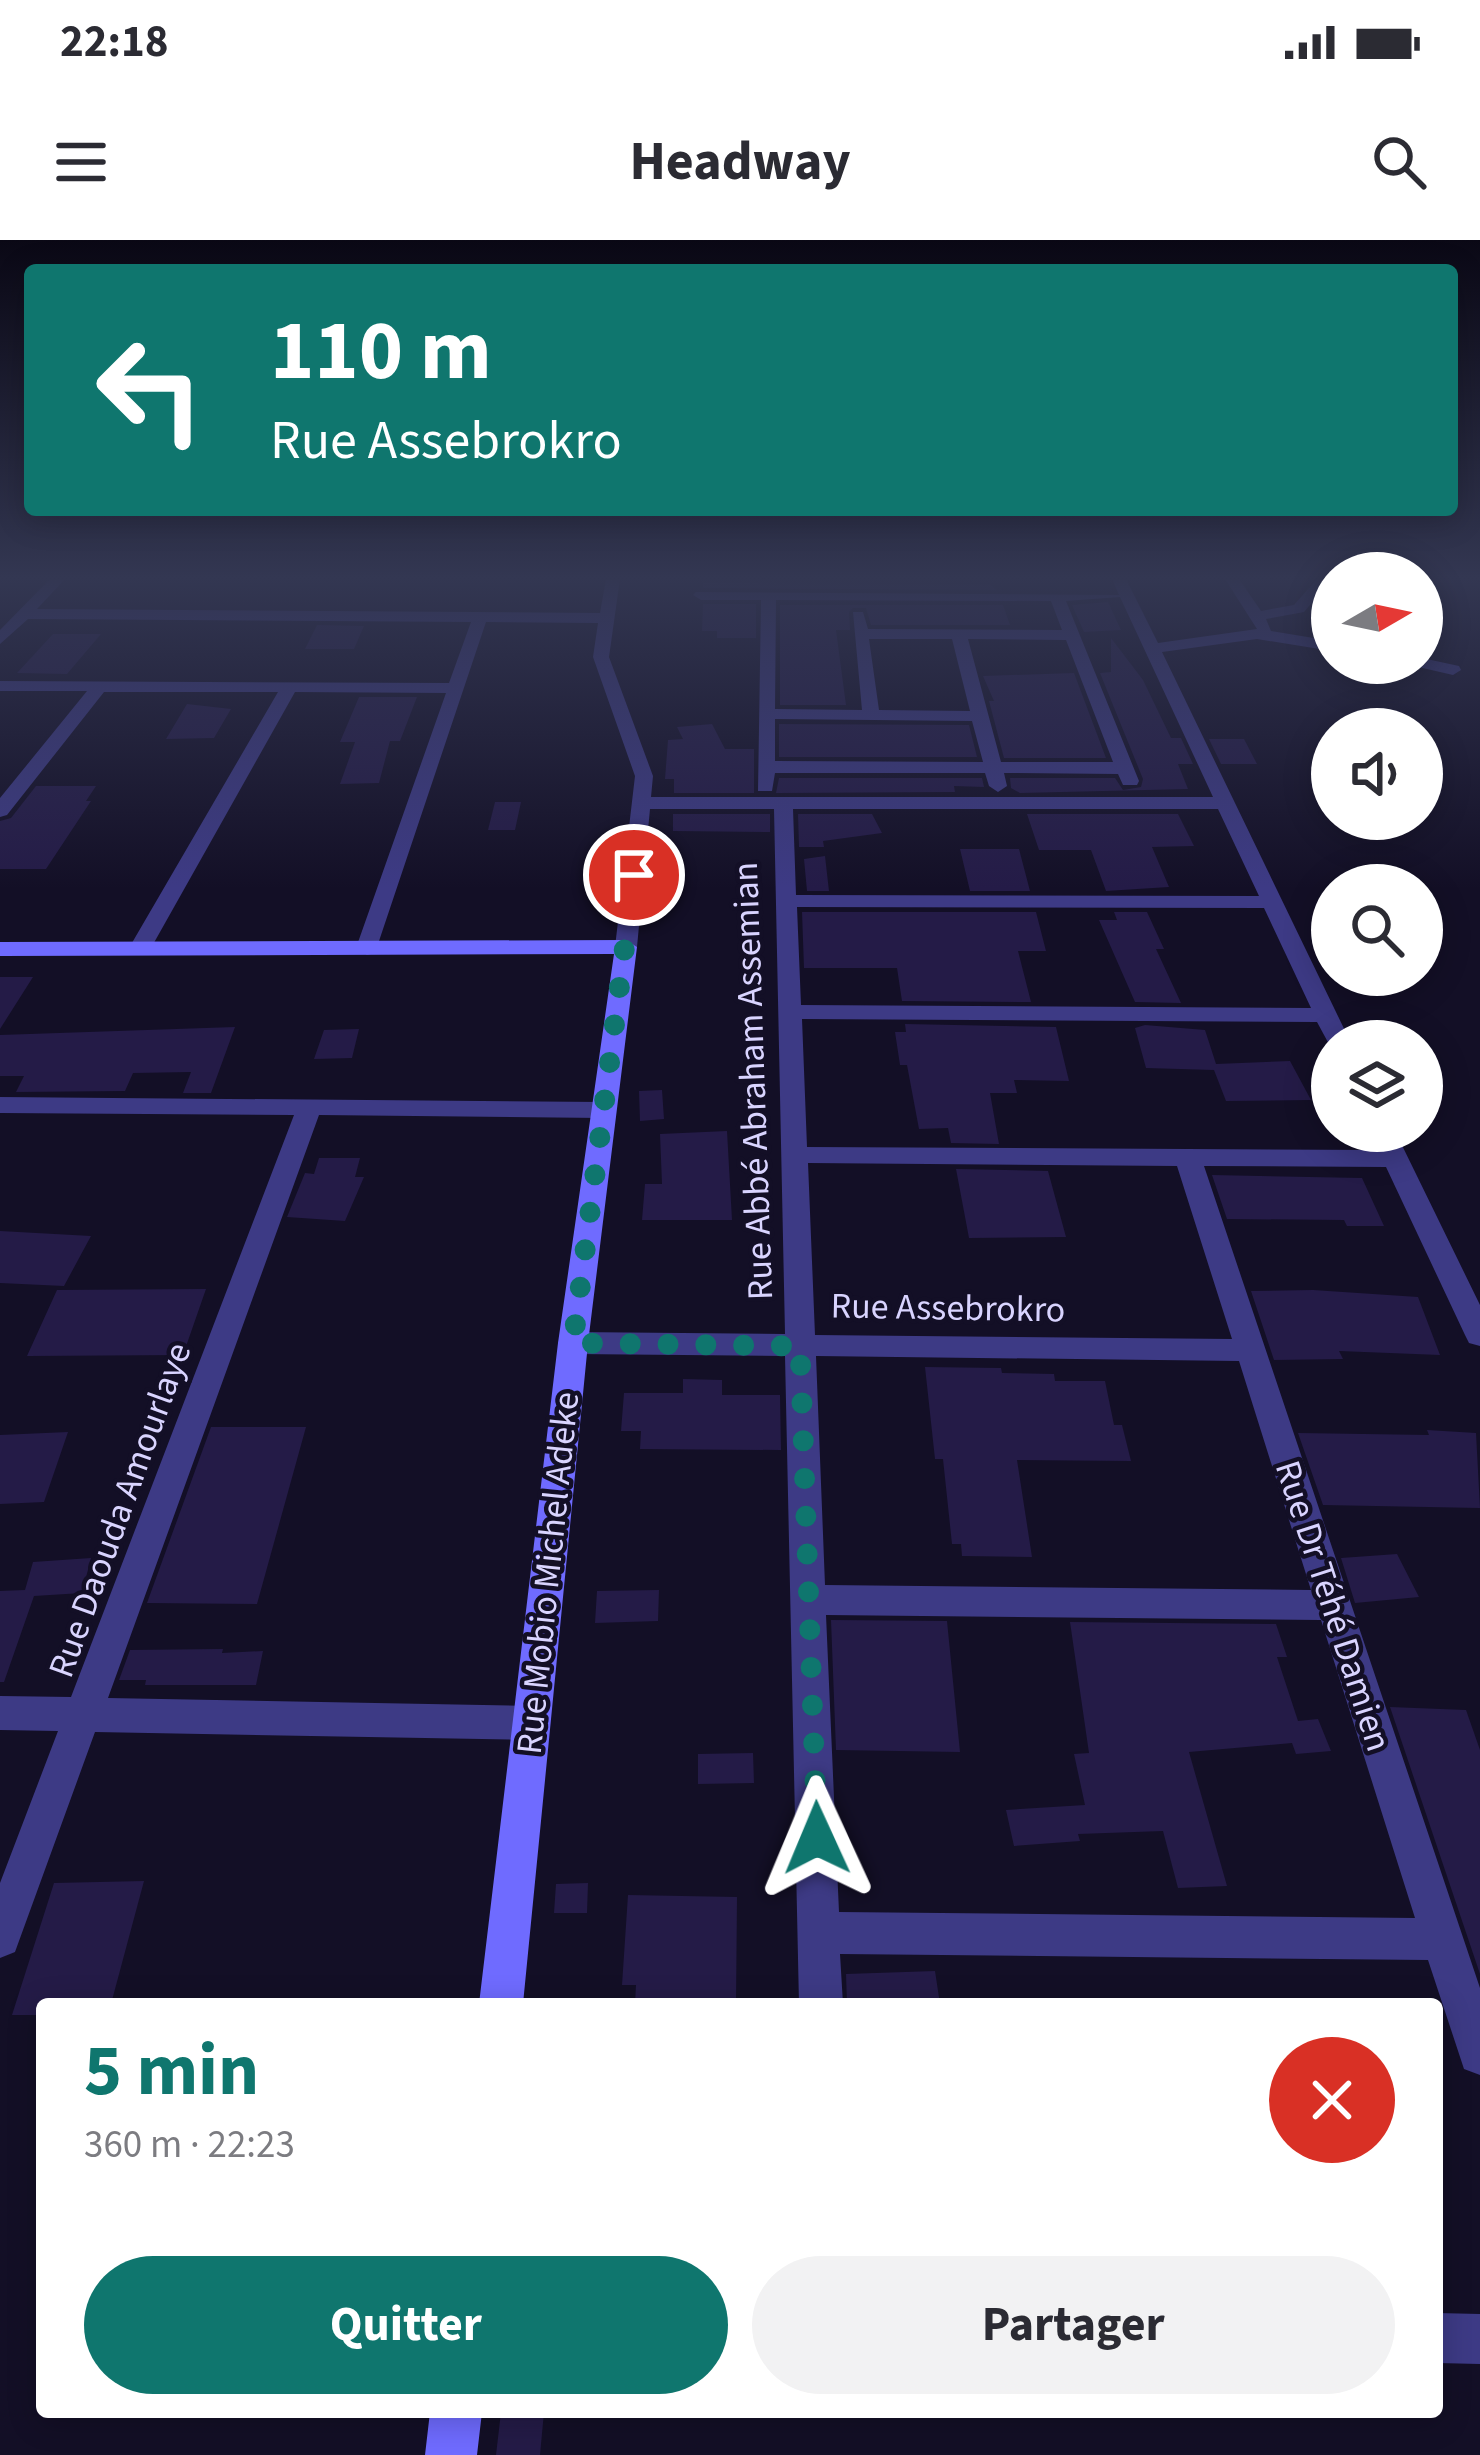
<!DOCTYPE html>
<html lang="fr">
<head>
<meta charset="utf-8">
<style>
  body { margin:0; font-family:"Source Sans 3",sans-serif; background:#f2f2f3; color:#2b2b33; height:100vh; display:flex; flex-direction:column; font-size:45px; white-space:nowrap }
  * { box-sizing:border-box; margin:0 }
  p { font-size:39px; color:#7c7c81 }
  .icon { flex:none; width:66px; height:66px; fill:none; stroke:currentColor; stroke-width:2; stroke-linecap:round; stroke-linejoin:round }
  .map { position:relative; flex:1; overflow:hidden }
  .details { position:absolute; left:36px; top:1758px; width:1407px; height:420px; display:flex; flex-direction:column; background:#fff; border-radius:12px; box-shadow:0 6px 30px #0003 }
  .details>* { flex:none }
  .hud { position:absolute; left:24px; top:24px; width:1434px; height:252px; border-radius:12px; box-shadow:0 6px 30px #0003; background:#0f766e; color:#fff; overflow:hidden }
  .needle { width:78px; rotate:81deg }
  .fabs { position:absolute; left:1311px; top:312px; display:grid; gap:24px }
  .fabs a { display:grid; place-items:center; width:132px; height:132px; border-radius:50%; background:#fff; box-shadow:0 6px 30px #0003; font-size:60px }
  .pin { position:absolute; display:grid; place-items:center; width:102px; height:102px; color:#fff; margin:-51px; border:6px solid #fff; border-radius:50%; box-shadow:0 3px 12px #0007 }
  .me { position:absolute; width:132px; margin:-66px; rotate:359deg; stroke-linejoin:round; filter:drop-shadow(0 0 9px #0008) }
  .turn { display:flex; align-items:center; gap:42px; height:252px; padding:0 48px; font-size:54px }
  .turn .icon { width:156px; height:156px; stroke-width:2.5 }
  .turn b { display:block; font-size:84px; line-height:102px }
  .round { display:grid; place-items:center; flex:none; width:126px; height:126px; border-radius:63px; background:#f2f2f3 }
  .head { display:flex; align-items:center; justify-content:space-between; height:204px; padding:0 48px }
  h1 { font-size:72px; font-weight:700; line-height:90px; color:#0f766e }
  .cta { display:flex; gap:24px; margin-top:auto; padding:24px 48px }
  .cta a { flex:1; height:138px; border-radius:72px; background:#0f766e; color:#fff; font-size:48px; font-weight:700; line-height:138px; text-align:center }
  .cta a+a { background:#f2f2f3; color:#2b2b33 }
  .status { display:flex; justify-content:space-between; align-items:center; height:84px; padding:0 60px; background:#fff; direction:ltr }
  .status svg { height:33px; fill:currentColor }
  header { display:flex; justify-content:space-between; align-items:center; height:156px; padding:0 48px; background:#fff; font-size:54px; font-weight:700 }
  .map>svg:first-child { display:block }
</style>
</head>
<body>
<div class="status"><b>22:18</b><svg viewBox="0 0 49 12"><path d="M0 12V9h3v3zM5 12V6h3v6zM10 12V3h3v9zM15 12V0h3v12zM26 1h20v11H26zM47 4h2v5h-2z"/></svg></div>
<header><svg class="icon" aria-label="menu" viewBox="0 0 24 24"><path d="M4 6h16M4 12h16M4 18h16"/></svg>Headway<svg class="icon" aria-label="search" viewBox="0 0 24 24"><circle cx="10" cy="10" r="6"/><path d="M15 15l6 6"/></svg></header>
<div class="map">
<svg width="1480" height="2215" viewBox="0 0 1480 2215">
  <rect width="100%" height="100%" fill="#130f26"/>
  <path fill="#241b47" d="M 703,343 L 990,344 L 997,350 L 703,348 Z
    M 1108,362 L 1121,390 L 1084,392 L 1072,365 Z
    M 703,364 L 756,364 L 756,398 L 717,398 L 717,391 L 702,391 Z
    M 780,365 L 1003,365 L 1010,385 L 871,385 L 866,368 L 853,368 L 849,372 L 850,390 L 836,390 L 846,465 L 780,465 Z
    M 317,385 L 364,386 L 354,409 L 305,409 Z
    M 53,394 L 101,394 L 67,434 L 17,433 Z
    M 1111,398 L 1143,440 L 1171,498 L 1181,498 L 1193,524 L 1178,524 L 1188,549 L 1020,553 L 1011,548 L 1010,538 L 1115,538 L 1123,550 L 1141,547 L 1143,539 L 1100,433 L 1111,432 Z
    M 1074,433 L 1106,518 L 1004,518 L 989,461 L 994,461 L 983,436 Z
    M 359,457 L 417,457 L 400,501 L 390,501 L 379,543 L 340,544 L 355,502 L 340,502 Z
    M 187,464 L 231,469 L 214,498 L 166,499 Z
    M 712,484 L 725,509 L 754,509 L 754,553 L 674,553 L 674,539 L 665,539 L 668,500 L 683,499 L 677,487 Z
    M 779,484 L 969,485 L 977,517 L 779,517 Z
    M 1209,499 L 1244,499 L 1257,524 L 1221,524 Z
    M 779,538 L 982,538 L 984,547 L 954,546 L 955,552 L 776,553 Z
    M 36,546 L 96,546 L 86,561 L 91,561 L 46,629 L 0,629 L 0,581 L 11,578 Z
    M 495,562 L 521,562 L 515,590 L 488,590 Z
    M 673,574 L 770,574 L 770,592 L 673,591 Z
    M 798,574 L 872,574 L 882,593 L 823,601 L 824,607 L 799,607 Z
    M 1027,574 L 1178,574 L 1194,606 L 1152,607 L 1169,647 L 1106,651 L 1091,610 L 1039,610 Z
    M 960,609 L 1019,609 L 1030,651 L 970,651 Z
    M 825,616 L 829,651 L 807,651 L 804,619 Z
    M 802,672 L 1036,672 L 1046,711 L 1018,711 L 1031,762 L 902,761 L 897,728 L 804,728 Z
    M 1114,672 L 1147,672 L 1164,709 L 1156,709 L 1181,763 L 1135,762 L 1099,680 L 1117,680 Z
    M 0,737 L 33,737 L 0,789 Z
    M 905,784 L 1056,787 L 1069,841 L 1014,840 L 1017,853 L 990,853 L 999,904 L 951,903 L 948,888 L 919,889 L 907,825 L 900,825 L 895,792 L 906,792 Z
    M 1145,785 L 1205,790 L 1216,824 L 1290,821 L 1311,860 L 1226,861 L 1214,830 L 1146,828 L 1135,788 Z
    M 235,787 L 211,853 L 183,853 L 191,832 L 133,833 L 125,851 L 16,852 L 24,836 L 0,836 L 0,795 Z
    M 359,789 L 352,818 L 314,819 L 324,790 Z
    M 662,850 L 664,879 L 640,881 L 639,851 Z
    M 727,891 L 732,980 L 642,980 L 645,944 L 662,944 L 660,894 Z
    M 319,918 L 360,918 L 355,937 L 364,937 L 345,981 L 287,977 L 305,933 L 314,934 Z
    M 956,929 L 1048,931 L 1066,997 L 969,998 Z
    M 1212,935 L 1362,938 L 1384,986 L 1347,986 L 1344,980 L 1227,979 Z
    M 0,991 L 91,996 L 64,1046 L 0,1043 Z
    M 206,1049 L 183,1115 L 27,1116 L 57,1050 Z
    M 1313,1050 L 1418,1057 L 1440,1115 L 1339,1111 L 1343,1119 L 1274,1120 L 1251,1051 Z
    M 925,1127 L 1001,1128 L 1002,1133 L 1054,1134 L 1055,1141 L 1105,1141 L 1114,1185 L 1122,1185 L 1131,1221 L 1017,1220 L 1032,1317 L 962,1316 L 961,1304 L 952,1304 L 943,1219 L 935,1219 Z
    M 683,1139 L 722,1140 L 722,1155 L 780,1155 L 781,1210 L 640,1209 L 641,1191 L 621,1191 L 624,1153 L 683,1153 Z
    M 211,1187 L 306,1187 L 257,1364 L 147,1363 Z
    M 1427,1190 L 1476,1193 L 1480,1268 L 1323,1265 L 1298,1193 L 1429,1195 Z
    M 68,1192 L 44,1262 L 0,1264 L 0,1195 Z
    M 1397,1314 L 1419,1357 L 1355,1363 L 1341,1318 Z
    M 91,1318 L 82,1353 L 34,1356 L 4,1442 L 0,1442 L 0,1351 L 25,1350 L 33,1322 Z
    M 659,1350 L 658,1381 L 595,1383 L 597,1351 Z
    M 831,1380 L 947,1381 L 960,1512 L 836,1510 Z
    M 1070,1382 L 1276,1384 L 1287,1417 L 1277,1417 L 1298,1481 L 1318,1479 L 1331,1511 L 1296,1514 L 1292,1503 L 1189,1512 L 1227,1646 L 1178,1648 L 1163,1591 L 1078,1594 L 1080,1601 L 1014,1606 L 1006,1570 L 1085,1565 L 1074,1514 L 1089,1513 Z
    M 223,1409 L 222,1413 L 263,1411 L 256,1445 L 145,1445 L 146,1440 L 119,1440 L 130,1410 Z
    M 1390,1467 L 1466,1470 L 1480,1510 L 1480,1734 Z
    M 753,1513 L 754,1543 L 698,1544 L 698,1514 Z
    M 144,1641 L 111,1764 L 42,1764 L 42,1775 L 12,1775 L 54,1643 Z
    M 588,1643 L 587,1673 L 554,1673 L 556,1644 Z
    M 628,1655 L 737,1657 L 736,1764 L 635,1764 L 636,1745 L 622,1745 Z
    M 935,1731 L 940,1764 L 847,1764 L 846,1734 Z
    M 501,2172 L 544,2172 L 540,2215 L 496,2215 Z"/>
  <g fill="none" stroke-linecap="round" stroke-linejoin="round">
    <path fill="#3d3a85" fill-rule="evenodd" d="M 50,339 L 65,339 L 37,369 L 600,373 L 606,339 L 620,339 L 609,417 L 653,536 L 651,557 L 1213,557 L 1120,357 L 1066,361 L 1139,541 L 1137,545 L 1123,545 L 1118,534 L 1004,533 L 1007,546 L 998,552 L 989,546 L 985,533 L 775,533 L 772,551 L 758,551 L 761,360 L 701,360 L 693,355 L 696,352 L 1119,355 L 1112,339 L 1126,339 L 1158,403 L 1257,389 L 1225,339 L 1239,339 L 1261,371 L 1294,365 L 1317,339 L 1332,339 L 1304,372 L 1266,379 L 1271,391 L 1332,401 L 1332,411 L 1257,399 L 1162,412 L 1350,801 L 1332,801 L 1330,806 L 1317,782 L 802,779 L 807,907 L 1378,910 L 1369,891 L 1395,891 L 1480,1065 L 1480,1106 L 1469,1103 L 1465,1095 L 1386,927 L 1204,926 L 1480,1748 L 1480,1835 L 1464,1829 L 1428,1720 L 840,1714 L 843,1764 L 799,1764 L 785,1116 L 573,1114 L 562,1111 L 558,1103 L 562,1095 L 573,1092 L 785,1094 L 774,569 L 650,569 L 637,707 L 626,714 L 618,712 L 615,707 L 635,536 L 593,417 L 598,383 L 486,382 L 375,713 L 367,715 L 356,708 L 446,453 L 295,452 L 151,708 L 140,715 L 132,713 L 129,708 L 278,452 L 104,452 L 7,575 L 0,577 L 0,558 L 87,451 L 0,451 L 0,441 L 449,443 L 471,382 L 28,379 L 0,404 L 0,390 ZM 776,360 L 1051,361 L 1062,390 L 868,389 L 863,372 L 853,372 L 862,470 L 775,469 ZM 869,399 L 952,399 L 970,471 L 879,470 ZM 968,399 L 1066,400 L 1113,522 L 1001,522 ZM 775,479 L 972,481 L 983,522 L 775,521 ZM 793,569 L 1218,569 L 1259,656 L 796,655 ZM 797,667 L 1264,668 L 1311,768 L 801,765 ZM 808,923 L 1177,926 L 1232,1099 L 815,1095 ZM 816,1116 L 1239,1121 L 1311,1350 L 825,1345 ZM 826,1375 L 1321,1380 L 1415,1678 L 839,1672 Z
      M 1422,418 L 1459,426 L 1461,430 L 1453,435 L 1414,426 L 1412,423 L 1422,423 Z
      M 0,857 L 602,862 L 615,870 L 602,878 L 319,875 L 108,1458 L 531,1466 L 544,1471 L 550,1483 L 544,1495 L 531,1500 L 95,1492 L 15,1712 L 0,1718 L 0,1643 L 58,1491 L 0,1490 L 0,1456 L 71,1457 L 294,875 L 0,873 Z
      M 1437,2073 L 1480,2074 L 1480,2124 L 1437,2123 Z"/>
    <path fill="#6f6bff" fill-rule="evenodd" d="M 626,700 L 637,707 L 588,1103 L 523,1764 L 479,1764 L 558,1103 L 614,714 L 0,716 L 0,702 Z
      M 430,2172 L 482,2172 L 477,2215 L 425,2215 Z"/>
  </g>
  <linearGradient id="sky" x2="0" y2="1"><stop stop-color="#0a0815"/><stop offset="0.52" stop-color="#333752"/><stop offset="1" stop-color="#333752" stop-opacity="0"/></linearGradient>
  <rect width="1480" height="649" fill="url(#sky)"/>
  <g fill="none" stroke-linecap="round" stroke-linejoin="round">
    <path stroke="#0f766e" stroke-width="21" stroke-dasharray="0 37.8" d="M 634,635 L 573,1103 L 800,1106 L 817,1598"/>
  </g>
  <g text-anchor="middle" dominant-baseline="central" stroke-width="9" stroke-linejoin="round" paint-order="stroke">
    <g font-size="36" fill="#d9d4ff" stroke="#130f26">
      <text transform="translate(753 841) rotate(-92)">Rue Abbé Abraham Assemian</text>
      <text transform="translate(948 1068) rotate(1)">Rue Assebrokro</text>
      <text transform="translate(120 1270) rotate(-70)">Rue Daouda Amourlaye</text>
      <text transform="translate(548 1333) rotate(-84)">Rue Mobio Michel Adeke</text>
      <text transform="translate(1333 1366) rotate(72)">Rue Dr Téhé Damien</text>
    </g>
  </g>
</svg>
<div class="fabs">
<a><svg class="needle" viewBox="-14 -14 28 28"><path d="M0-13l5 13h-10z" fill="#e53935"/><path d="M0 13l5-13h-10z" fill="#7c7c81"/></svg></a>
<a><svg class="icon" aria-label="sound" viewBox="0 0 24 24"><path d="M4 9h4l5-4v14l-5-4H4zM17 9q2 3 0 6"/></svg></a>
<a><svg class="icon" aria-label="search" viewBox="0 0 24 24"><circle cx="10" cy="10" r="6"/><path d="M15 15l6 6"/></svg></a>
<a><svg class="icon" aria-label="layers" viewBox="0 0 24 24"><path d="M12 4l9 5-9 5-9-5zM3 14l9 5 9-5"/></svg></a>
</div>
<div class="pin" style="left:634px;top:635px;background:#d93025"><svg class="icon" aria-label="arrive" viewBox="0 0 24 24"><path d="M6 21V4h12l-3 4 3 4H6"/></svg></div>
<svg class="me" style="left:817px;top:1598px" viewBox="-20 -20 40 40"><path d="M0-17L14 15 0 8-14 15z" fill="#0f766e" stroke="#fff" stroke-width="4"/></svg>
<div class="hud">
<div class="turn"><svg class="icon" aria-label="left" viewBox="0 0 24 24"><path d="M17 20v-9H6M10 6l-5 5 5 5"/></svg><div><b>110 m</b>Rue Assebrokro</div></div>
</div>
<section class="details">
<div class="head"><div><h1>5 min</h1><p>360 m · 22:23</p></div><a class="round" style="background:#d93025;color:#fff"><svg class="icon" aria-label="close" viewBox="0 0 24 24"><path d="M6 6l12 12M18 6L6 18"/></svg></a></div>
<div class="cta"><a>Quitter</a><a>Partager</a></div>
</section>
</div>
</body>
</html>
